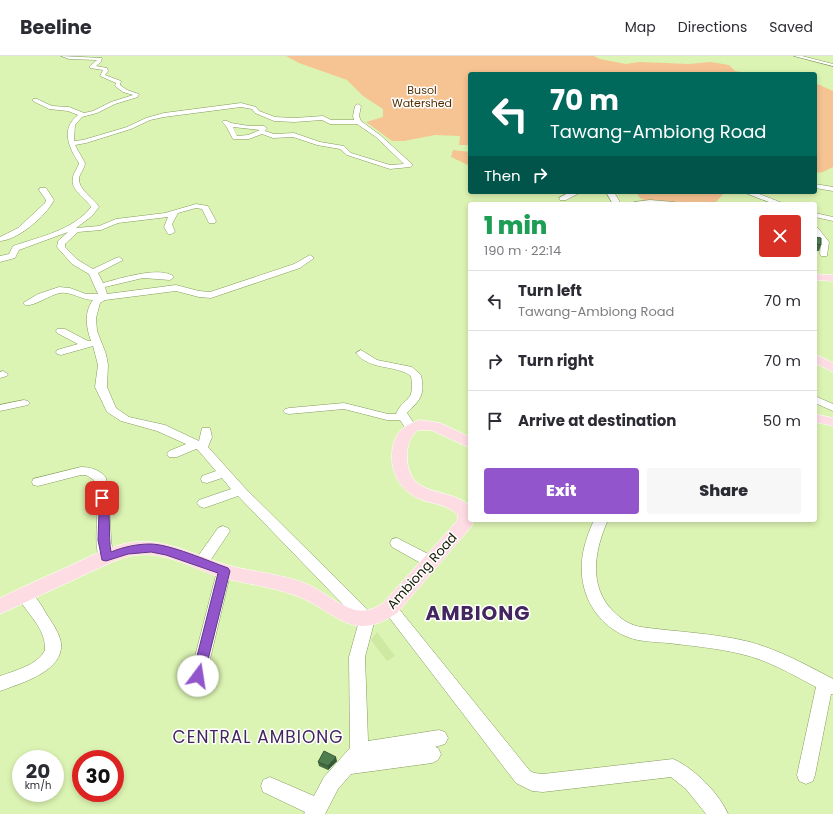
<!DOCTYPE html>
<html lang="en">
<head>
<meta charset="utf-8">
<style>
  body { margin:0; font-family:Poppins,sans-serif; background:#f7f7f7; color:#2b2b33; height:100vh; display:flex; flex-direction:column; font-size:15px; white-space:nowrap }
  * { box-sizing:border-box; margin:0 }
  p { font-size:13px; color:#7c7c81 }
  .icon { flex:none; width:22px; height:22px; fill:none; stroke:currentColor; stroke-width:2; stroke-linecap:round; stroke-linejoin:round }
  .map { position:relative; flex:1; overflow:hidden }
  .details { position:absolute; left:468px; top:146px; width:349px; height:320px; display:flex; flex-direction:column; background:#fff; border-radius:4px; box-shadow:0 2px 6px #0003 }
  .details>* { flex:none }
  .guide { position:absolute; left:468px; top:16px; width:349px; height:122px; border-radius:4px; box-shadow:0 2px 6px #0003; background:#00695c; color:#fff; overflow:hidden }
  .speed { position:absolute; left:12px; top:694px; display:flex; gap:8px; font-size:20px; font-weight:700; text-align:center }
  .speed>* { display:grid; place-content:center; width:52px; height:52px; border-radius:50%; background:#fff; box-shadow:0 2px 6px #0003; line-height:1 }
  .speed small { font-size:10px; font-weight:400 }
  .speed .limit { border:6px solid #d22; background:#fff; color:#111 }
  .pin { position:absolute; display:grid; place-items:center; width:34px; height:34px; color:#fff; margin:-17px; border-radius:8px; box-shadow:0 2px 6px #0006 }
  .me { position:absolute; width:44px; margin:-22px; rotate:14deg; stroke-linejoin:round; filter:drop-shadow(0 0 3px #0008) }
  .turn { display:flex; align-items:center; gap:14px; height:84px; padding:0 16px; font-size:18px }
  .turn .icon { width:52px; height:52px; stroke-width:2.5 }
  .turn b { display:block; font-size:28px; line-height:34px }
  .then { display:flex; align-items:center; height:38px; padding:0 16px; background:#0003; gap:8px; font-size:15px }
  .round { display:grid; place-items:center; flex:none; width:42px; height:42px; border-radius:4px; background:#f7f7f7 }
  .summary { display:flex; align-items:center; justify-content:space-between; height:68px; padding:0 16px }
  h1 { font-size:24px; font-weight:800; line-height:30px; color:#1e9e55 }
  .cta { display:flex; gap:8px; margin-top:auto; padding:8px 16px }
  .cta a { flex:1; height:46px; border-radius:4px; background:#9255cc; color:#fff; font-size:16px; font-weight:800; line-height:46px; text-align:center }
  .cta a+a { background:#f7f7f7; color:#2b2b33 }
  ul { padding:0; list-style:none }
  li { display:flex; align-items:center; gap:12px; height:60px; padding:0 16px; border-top:1px solid #e1e1e2 }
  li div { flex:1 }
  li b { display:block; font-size:15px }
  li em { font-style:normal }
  header { display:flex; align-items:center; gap:24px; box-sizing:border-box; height:56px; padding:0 20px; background:#fff; border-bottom:1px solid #e1e1e2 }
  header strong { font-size:19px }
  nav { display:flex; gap:22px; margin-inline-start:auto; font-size:14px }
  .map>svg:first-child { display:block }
</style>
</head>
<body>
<header>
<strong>Beeline</strong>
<nav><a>Map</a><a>Directions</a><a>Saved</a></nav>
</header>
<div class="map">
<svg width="833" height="758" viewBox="0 0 833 758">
  <rect width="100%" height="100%" fill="#dcf4b3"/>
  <path fill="#cee9a2" d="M 377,576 L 395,600 L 387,605 L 371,584 Z"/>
  <path fill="#f6c392" d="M 286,0 L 594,0 L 600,3 L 626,8 L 639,6 L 689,8 L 711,6 L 729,9 L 735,15 L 754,18 L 470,18 L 470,89 L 459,89 L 460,80 L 435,79 L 404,85 L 392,85 L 366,66 L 383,61 L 383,53 L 363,40 L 347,24 L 299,7 Z
    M 815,27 L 833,35 L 833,111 L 823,116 L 815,117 Z
    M 453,94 L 470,96 L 470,110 L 451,101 Z
    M 636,136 L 725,136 L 716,146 L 711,148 L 654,148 L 640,142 Z"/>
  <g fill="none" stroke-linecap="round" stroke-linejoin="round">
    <g stroke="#859b5e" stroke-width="1">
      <path id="minor" d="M 61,0 L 102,2 L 101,6 L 96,10 L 107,12 L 108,15 L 105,19 L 121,25 L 120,29 L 127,34 L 139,38 L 138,41 L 115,48 L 97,57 L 82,61 L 75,69 L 74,85 L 83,84 L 127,71 L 146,62 L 164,57 L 241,47 L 256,51 L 259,55 L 275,61 L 294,62 L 323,60 L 331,64 L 354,64 L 353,60 L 355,50 L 358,48 L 361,50 L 359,60 L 361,65 L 380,79 L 413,109 L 410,111 L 390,113 L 347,99 L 340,93 L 317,89 L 293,81 L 273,82 L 262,78 L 249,83 L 233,83 L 226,70 L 222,66 L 223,65 L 227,65 L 231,67 L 249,70 L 264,70 L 267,72 L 265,75 L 274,78 L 294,77 L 320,86 L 344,90 L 351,97 L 390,109 L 404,108 L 376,81 L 357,68 L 330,68 L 322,64 L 294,66 L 274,65 L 255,57 L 252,53 L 241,51 L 164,61 L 150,64 L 131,73 L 86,87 L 75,89 L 85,107 C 85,112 80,117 79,122 C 78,134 94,142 99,151 L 92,160 L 76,172 L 99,170 L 116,163 L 165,157 L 196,148 L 208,150 L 216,165 L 215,167 L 209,167 L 202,153 L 196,152 L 178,157 L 172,168 L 175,176 L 171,178 L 168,178 L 164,171 L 168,161 L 118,167 L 101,174 L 78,176 L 65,188 L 65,191 L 78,204 L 93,213 L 116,202 L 119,201 L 123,204 L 98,217 L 103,227 C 118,223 162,209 174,221 L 170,224 L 143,222 L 105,231 L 107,238 L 176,229 L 199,235 L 210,236 L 294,208 L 310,199 L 314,202 L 300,212 L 211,242 L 199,241 L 176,235 L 105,244 L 100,247 L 96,262 L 97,275 L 106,298 L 108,309 L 107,331 L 116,352 L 129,361 L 165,369 L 199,385 L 202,372 L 210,372 L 212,381 L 208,391 L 245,432 L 373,559 L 375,563 L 365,601 L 368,685 L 439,674 L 445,676 L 448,682 L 445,688 L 435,691 L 438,692 L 441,698 L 438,704 L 432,707 L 351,718 L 338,733 L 325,758 L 304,758 L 305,756 L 263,736 L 261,730 L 263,724 L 270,721 L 314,740 L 324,721 L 350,692 L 349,601 L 359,565 L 238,440 L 204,452 L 199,450 L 197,447 L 199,444 L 231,433 L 222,422 L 207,427 L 202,426 L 201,423 L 202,420 L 216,415 L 198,394 L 196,393 L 177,401 L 169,401 L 167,398 L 169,395 L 186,388 L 157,375 L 121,365 L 107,356 L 95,331 L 98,309 L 93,290 L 61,299 L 57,298 L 56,296 L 57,294 L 78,288 L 57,277 L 56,275 L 57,273 L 65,273 L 88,285 L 91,285 C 86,271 84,256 93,244 C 82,244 70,235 60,237 C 49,239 34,251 25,249 L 23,247 L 38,238 L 59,231 L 70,232 L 86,238 L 98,238 L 89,218 L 72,208 L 57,191 L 58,185 L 68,176 L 19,194 L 15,202 L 0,206 L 0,200 L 9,198 L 13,190 C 39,181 74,174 91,151 C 86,141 70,135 73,122 C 73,117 78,112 79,107 C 69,92 60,73 78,59 L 68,55 L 49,53 L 33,45 L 33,43 L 37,43 L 52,50 L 69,51 L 84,57 L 93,55 L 111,46 L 133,39 L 123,36 L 115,30 L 116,27 L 100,20 L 103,14 L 90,12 L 90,10 L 97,4 L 69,3 ZM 233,71 L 260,74 L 248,79 L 237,80 Z
        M 794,0 L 802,0 L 833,8 L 833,10 Z
        M 815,128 L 833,131 L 833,135 L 815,132 Z
        M 40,132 L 46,132 L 54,144 C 46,160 18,184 0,185 L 0,181 L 18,172 L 45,147 L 46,144 L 39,134 Z
        M 570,136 L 581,136 L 566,144 L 560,144 L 559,142 Z
        M 606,136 L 614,136 L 621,148 L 613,148 Z
        M 743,136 L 754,136 L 785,148 L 774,148 Z
        M 650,144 L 674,146 L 678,148 L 630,148 L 634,146 Z
        M 815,157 L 833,161 L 833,165 L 815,161 Z
        M 815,172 L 818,172 L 829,186 L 827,200 L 821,200 L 820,198 L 821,186 L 815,179 Z
        M 361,294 L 377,304 L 412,311 L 421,319 C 425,339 421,343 407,357 L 417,372 L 415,375 L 407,375 L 400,364 L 387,364 L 344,353 L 289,358 L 285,357 L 283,355 L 285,353 L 289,352 L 344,347 L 388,358 L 396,358 C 404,339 415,349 411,320 C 394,308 370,315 356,297 Z
        M 3,315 L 8,318 L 7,320 L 0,322 L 0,316 Z
        M 815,340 L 833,348 L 833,355 L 815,347 Z
        M 24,344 L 28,345 L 30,347 L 28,349 L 0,355 L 0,349 Z
        M 81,411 C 90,411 101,414 106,422 C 109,443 110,462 111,483 C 111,490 115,498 111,505 L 106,506 L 101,505 C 93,491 98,470 97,455 C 97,445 95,434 94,424 L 86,419 L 81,419 L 38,430 L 33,429 L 32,426 L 33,423 Z
        M 594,464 L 608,464 C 594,495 588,531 614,556 C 622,564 630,569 641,571 C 677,576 714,577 750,586 C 779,594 807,609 833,623 L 833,638 L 831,638 L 815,719 L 813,725 L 806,728 L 799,725 L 797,719 L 816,631 C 791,618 768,604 741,598 C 717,592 692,590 668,587 C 658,586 648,586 638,584 C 614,579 594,561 586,538 C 577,512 583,488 594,464 Z
        M 223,470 L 228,472 L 230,475 L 206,511 L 201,512 L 196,511 L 194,507 L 196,503 L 218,472 Z
        M 397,482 L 436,502 L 438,506 L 436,510 L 431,511 L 426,510 L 392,491 L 390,487 L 392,483 Z
        M 224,509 L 229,511 L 231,515 L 206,620 L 204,625 L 198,627 L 192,625 L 190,620 L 217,515 L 219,511 Z
        M 25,534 C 35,537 42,550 47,559 C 53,568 63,582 61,593 C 58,617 19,628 0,635 L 0,620 C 14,615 38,609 45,594 C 46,572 27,558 17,540 L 20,536 Z
        M 390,546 L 395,548 L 530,715 L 534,717 L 543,718 L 673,703 C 694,712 719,737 728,758 L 706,758 L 686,733 L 671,721 L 543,736 L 532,735 L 516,727 L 385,556 L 382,552 L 385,548 Z"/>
    </g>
    <g stroke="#fff" stroke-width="1">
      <path id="major" d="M 815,218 L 833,219 L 833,225 L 815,224 Z
        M 815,298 L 833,307 L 833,316 L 815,307 Z
        M 815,358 L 833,362 L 833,370 L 815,366 Z
        M 420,364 L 440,367 L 470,381 L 470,392 L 431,374 L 418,374 C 410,380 408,388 407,398 C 406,444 447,429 470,450 L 470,464 L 474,464 L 471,471 L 397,557 C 350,589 335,553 294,539 C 272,531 247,528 223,522 C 196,514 168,496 139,499 C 130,499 121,503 112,506 L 0,558 L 0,542 C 21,532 42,522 63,513 C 90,501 122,482 152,486 C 179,489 202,502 227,509 C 253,516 282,518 307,528 C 323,535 338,549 355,554 C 367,556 374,553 383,547 L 457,465 L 458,459 C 449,450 436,448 425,445 C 400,437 388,415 393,390 C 396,375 406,368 420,364 Z"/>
    </g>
    <use href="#minor" fill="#fff" fill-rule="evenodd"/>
    <use href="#major" fill="#fedce3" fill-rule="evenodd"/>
  </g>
  <path fill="#436c45" d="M 815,181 L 821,189 L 819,195 L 815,195 Z
    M 337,705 L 328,714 L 319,710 L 318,706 Z"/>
  <path fill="#375838" d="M 336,701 L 337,705 L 328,714 L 328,710 Z"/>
  <path fill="#4e7e50" stroke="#375838" d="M 815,181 L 821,182 L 821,189 L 815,188 Z
    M 324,695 L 336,701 L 328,710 L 318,706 Z"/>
  <path fill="#9255cc" stroke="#5f3785" d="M 102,439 L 107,442 C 111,460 108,478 111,496 C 123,491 137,488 150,488 C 170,488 208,505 228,512 L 230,515 L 203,624 L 198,625 L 194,624 L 192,620 L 218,517 L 166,499 L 151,496 L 128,498 L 106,505 L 102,504 L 98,484 L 99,455 L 97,442 Z"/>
  <g text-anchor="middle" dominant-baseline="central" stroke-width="3" stroke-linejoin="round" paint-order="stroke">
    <g font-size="11" fill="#512d00" stroke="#fff">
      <text x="422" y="34">Busol<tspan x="422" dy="13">Watershed</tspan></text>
    </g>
    <g font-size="13" fill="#121a03" stroke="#fff">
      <text transform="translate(422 515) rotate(-48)">Ambiong Road</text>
    </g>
    <g font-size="17" letter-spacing="1" fill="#43265f" stroke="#fff">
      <text x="258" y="681">CENTRAL AMBIONG</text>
    </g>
    <g font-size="20" font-weight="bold" letter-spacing="1" fill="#43265f" stroke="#fff">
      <text x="478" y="557">AMBIONG</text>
    </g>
  </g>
</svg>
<div class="speed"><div>20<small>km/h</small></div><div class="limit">30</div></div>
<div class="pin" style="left:102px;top:442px;background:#d93025"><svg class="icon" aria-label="arrive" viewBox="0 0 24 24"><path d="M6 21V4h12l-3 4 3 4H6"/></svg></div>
<svg class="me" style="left:198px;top:620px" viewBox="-20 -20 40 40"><circle r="19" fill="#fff"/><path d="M0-13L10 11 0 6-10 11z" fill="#9255cc"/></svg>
<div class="guide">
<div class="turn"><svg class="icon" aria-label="left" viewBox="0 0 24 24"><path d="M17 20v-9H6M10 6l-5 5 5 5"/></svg><div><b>70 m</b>Tawang-Ambiong Road</div></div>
<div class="then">Then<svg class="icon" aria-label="right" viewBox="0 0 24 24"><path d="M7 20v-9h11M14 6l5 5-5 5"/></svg></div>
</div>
<section class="details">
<div class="summary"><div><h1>1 min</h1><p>190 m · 22:14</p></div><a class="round" style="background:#d93025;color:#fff"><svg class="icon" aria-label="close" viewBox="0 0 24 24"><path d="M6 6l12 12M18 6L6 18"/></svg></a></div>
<ul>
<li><svg class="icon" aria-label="left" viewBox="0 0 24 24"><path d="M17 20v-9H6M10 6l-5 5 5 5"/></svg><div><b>Turn left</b><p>Tawang-Ambiong Road</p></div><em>70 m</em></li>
<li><svg class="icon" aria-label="right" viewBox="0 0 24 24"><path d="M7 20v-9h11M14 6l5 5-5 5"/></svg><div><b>Turn right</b></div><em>70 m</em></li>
<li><svg class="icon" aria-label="arrive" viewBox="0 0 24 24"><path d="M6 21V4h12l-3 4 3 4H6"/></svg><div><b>Arrive at destination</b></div><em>50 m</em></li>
</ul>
<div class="cta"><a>Exit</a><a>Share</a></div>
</section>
</div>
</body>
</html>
